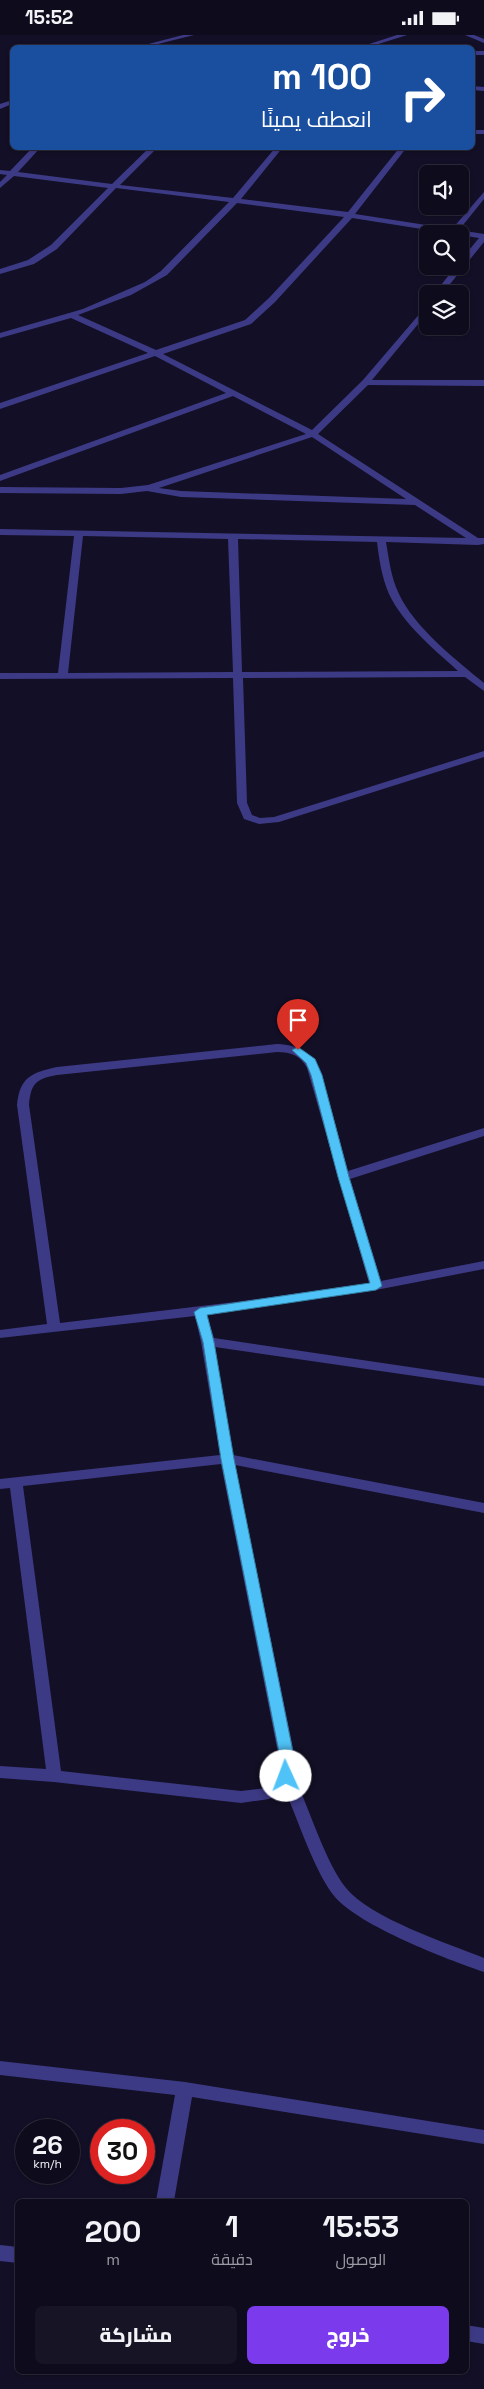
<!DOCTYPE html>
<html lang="ar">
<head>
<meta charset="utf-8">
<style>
  body { margin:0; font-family:"Space Grotesk",Cairo,sans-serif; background:#171425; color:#f1f3f6; direction:rtl; height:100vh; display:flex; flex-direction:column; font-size:19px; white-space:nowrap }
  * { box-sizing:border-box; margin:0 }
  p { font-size:16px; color:#9b9ba3 }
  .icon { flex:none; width:28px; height:28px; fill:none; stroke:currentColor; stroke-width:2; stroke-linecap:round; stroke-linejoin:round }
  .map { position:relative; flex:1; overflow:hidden; direction:ltr }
  .sheet { position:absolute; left:15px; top:2164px; width:454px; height:175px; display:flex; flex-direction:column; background:#0e0b1c; border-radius:8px; box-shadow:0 1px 4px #0004,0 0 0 1px #2e2b3b; direction:rtl }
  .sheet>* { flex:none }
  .banner { position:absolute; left:10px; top:10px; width:465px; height:105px; border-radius:8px; box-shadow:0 1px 4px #0004,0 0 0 1px #2e2b3b; direction:rtl; background:#1a4fa0; color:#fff; overflow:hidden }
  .buttons { position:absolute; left:419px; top:130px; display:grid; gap:10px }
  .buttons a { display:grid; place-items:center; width:50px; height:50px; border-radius:8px; background:#0e0b1c; box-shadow:0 1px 4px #0004,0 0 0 1px #2e2b3b; font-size:25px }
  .speed { position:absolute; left:15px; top:2084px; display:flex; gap:10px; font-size:25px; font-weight:700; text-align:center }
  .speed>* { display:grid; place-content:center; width:65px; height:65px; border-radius:50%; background:#0e0b1c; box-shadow:0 1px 4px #0004,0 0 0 1px #2e2b3b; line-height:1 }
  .speed small { font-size:12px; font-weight:400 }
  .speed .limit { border:8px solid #d22; background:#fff; color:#111 }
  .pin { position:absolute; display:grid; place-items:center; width:42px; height:42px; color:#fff; margin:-51px -21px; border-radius:50% 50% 50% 0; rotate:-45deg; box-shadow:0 0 5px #0007 }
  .pin .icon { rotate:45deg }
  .me { position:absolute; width:55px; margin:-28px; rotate:358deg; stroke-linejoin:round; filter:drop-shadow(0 0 4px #0008) }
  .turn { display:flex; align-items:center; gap:18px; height:105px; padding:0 20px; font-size:22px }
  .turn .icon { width:65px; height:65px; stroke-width:2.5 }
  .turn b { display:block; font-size:35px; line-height:42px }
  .eta { display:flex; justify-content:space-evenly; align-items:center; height:85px; text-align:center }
  .eta b { font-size:30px; font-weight:800; line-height:35px }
  .action { display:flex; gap:10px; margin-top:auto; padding:10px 20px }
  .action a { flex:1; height:58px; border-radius:8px; background:#7c3aed; color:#fff; font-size:20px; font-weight:800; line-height:58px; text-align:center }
  .action a+a { background:#171425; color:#f1f3f6 }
  .status { display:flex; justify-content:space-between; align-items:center; height:35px; padding:0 25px; background:#0e0b1c; direction:ltr }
  .status svg { height:14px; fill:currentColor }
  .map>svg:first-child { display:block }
</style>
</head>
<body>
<div class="status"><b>15:52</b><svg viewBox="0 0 49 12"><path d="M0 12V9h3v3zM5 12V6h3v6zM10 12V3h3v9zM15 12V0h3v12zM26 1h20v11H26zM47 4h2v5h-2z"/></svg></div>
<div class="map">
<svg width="484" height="2354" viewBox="0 0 484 2354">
  <rect width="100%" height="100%" fill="#130f26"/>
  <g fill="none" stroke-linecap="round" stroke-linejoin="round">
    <path fill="#3d3a85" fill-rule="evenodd" d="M 183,0 L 194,0 L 146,12 L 137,12 Z
      M 397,0 L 407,0 L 369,12 L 360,12 Z
      M 465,0 L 474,0 L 484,4 L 484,8 Z
      M 472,16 L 484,16 L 484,20 L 472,20 Z
      M 472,51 L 484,52 L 484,56 L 472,55 Z
      M 12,65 L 12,69 L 0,74 L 0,69 Z
      M 472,95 L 484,95 L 484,99 L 472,99 Z
      M 33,112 L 41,112 L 18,137 L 112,149 L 150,112 L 158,112 L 120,150 L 233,163 L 276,112 L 283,112 L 241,164 L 348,177 L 400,112 L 407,112 L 355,179 L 452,194 L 484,157 L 484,164 L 459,195 L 484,199 L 484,207 L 442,259 L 434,259 L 456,231 L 460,231 L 460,226 L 479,203 L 352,183 L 275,267 L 251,289 L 163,319 L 312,395 L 363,345 L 428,269 L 428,277 L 372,345 L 484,345 L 484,351 L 368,350 L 318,399 L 478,503 L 484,503 L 484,509 L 478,510 L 386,507 C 389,524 391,543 399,559 C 414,592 456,625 484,648 L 484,656 L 465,642 L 243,643 L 247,768 L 252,780 L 260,783 L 274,782 L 484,716 L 484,722 L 279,787 L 259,789 L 244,784 L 237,768 L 233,643 L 0,644 L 0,638 L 58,638 L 74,501 L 0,500 L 0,494 L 466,503 L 415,470 L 181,462 L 147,456 L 121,459 L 0,458 L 0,452 L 121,453 L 148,450 L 306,399 L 233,361 L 0,446 L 0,440 L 226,358 L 155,321 L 0,374 L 0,368 L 148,318 L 71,283 L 0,303 L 0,298 L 83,274 L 145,247 L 161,236 L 229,167 L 116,153 L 57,214 L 34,229 L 0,239 L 0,234 L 28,225 L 51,210 L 108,153 L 14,141 L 0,153 L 0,147 L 7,140 L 0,139 L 0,135 L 10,136 ZM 237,168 L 344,182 L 269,263 L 245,285 L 156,315 L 78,280 L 131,260 L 167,240 ZM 312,402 L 406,464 L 181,456 L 159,453 ZM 83,501 L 228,504 L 233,637 L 68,638 ZM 238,504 L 377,507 C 379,524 382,543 389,559 C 403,589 434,614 458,636 L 242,637 Z
      M 277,1009 C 300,1010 313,1018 322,1040 L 348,1136 L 484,1093 L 484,1101 L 350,1144 L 381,1246 L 484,1226 L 484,1234 L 376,1255 L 207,1279 L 214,1303 L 484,1343 L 484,1351 L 215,1312 L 233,1420 L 484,1468 L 484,1478 L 235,1430 L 295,1723 L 293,1739 C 309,1772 324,1825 346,1853 C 370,1883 447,1908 484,1923 L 484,1937 C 446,1924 360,1891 335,1862 C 315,1838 298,1785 285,1755 L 269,1764 L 241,1768 L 54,1747 L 0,1743 L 0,1731 L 46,1734 L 10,1453 L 0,1454 L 0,1444 L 220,1420 L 201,1307 L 195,1281 L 0,1303 L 0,1295 L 47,1289 L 17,1070 C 20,1042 31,1038 57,1032 ZM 277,1017 C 291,1017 300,1020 307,1033 L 369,1248 L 243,1266 L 60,1288 L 29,1070 C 31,1048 36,1044 57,1040 ZM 221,1429 L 279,1723 L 276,1743 L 265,1753 L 241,1756 L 61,1736 L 23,1451 Z
      M 0,2026 L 185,2047 L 484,2095 L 484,2109 L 192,2062 L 174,2166 L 156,2166 L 175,2060 L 0,2040 Z
      M 0,2210 L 18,2212 L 18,2228 L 0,2226 Z
      M 466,2290 L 484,2293 L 484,2309 L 466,2306 Z"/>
  </g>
  <path fill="#4fc3f7" stroke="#337fa1" d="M 298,1012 L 315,1024 L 322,1040 L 349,1142 L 382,1251 L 376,1255 L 207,1280 L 214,1307 L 234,1424 L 294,1722 L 291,1744 L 281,1744 L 279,1741 L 280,1722 L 221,1424 L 203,1307 L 194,1277 L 200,1273 L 370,1248 L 338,1142 L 311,1040 L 306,1028 L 292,1015 Z"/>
</svg>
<div class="buttons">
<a><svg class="icon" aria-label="sound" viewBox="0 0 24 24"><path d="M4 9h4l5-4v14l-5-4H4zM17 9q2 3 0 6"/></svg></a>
<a><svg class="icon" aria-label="search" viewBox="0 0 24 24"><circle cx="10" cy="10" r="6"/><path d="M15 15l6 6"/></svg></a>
<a><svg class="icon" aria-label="layers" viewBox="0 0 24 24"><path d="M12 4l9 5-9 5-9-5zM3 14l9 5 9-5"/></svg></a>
</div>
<div class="speed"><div>26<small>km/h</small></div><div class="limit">30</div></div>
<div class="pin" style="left:298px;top:1015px;background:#d93025"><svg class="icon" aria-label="arrive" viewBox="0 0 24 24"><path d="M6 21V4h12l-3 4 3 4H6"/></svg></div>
<svg class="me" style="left:286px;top:1741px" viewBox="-20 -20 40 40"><circle r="19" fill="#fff"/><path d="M0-13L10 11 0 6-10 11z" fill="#4fc3f7"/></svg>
<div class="banner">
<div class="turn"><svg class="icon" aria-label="right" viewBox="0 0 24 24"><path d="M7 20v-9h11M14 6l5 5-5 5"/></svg><div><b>100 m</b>انعطف يمينًا</div></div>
</div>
<section class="sheet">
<div class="eta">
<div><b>15:53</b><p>الوصول</p></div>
<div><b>1</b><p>دقيقة</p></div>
<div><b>200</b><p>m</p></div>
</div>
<div class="action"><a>خروج</a><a>مشاركة</a></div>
</section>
</div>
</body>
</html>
